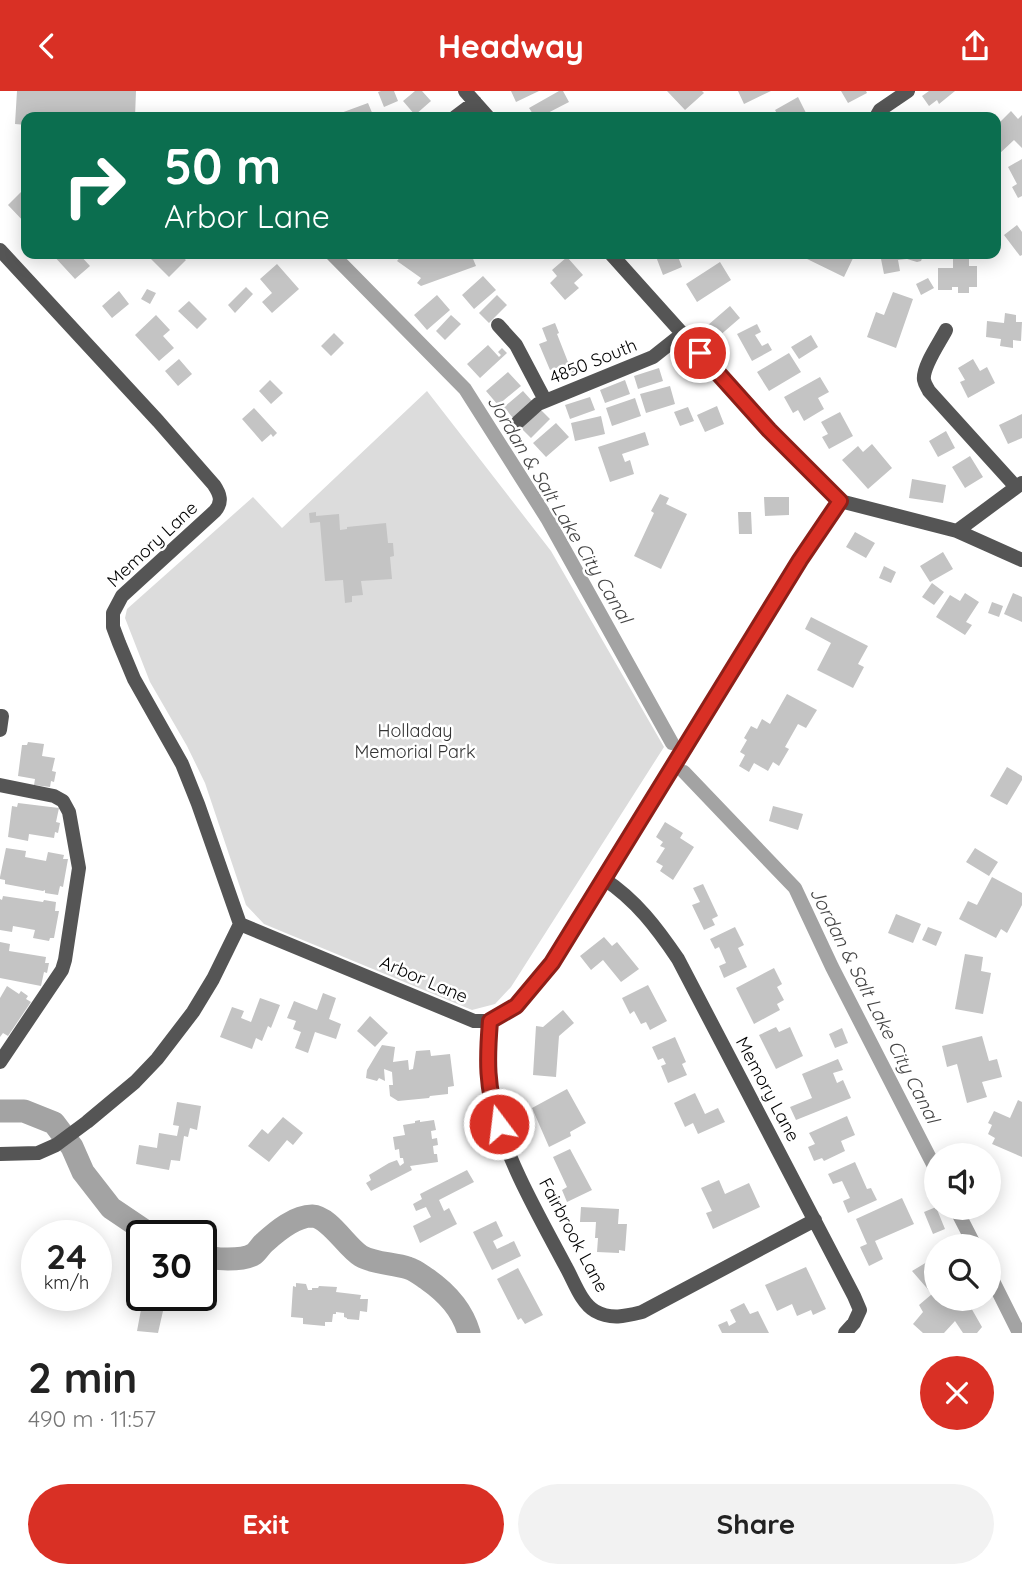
<!DOCTYPE html>
<html lang="en">
<head>
<meta charset="utf-8">
<style>
  body { margin:0; font-family:Quicksand,sans-serif; background:#f2f2f2; color:#222; height:100vh; display:flex; flex-direction:column; font-size:26px; white-space:nowrap }
  * { box-sizing:border-box; margin:0 }
  p { font-size:23px; color:#767676 }
  .icon { flex:none; width:38px; height:38px; fill:none; stroke:currentColor; stroke-width:2; stroke-linecap:round; stroke-linejoin:round }
  .map { position:relative; height:1242px; overflow:hidden }
  .side { display:flex; flex-direction:column; background:#fff; flex:1 }
  .side>* { flex:none }
  .top-card { position:absolute; left:21px; top:21px; width:980px; height:147px; border-radius:14px; box-shadow:0 4px 18px #0003; background:#0b6e4f; color:#fff; overflow:hidden }
  .buttons { position:absolute; left:924px; top:1052px; display:grid; gap:14px }
  .buttons a { display:grid; place-items:center; width:77px; height:77px; border-radius:50%; background:#fff; box-shadow:0 4px 18px #0003; font-size:35px }
  .speed { position:absolute; left:21px; top:1129px; display:flex; gap:14px; font-size:35px; font-weight:700; text-align:center }
  .speed>* { display:grid; place-content:center; width:91px; height:91px; border-radius:50%; background:#fff; box-shadow:0 4px 18px #0003; line-height:1 }
  .speed small { font-size:18px; font-weight:400 }
  .speed .limit { border:4px solid #111; border-radius:10px; background:#fff; color:#111 }
  .pin { position:absolute; display:grid; place-items:center; width:60px; height:60px; color:#fff; margin:-30px; border:4px solid #fff; border-radius:50%; box-shadow:0 2px 7px #0007 }
  .me { position:absolute; width:77px; margin:-38px; rotate:345deg; stroke-linejoin:round; filter:drop-shadow(0 0 5px #0008) }
  .turn { display:flex; align-items:center; gap:24px; height:147px; padding:0 28px; font-size:32px }
  .turn .icon { width:91px; height:91px; stroke-width:2.5 }
  .turn b { display:block; font-size:49px; line-height:60px }
  .round { display:grid; place-items:center; flex:none; width:74px; height:74px; border-radius:37px; background:#f2f2f2 }
  .overview { display:flex; align-items:center; justify-content:space-between; height:119px; padding:0 28px }
  h1 { font-size:42px; font-weight:700; line-height:52px }
  .action { display:flex; gap:14px; margin-top:auto; padding:14px 28px }
  .action a { flex:1; height:80px; border-radius:42px; background:#d93025; color:#fff; font-size:28px; font-weight:700; line-height:80px; text-align:center }
  .action a+a { background:#f2f2f2; color:#222 }
  header { display:flex; justify-content:space-between; align-items:center; height:91px; padding:0 28px; background:#d93025; color:#fff; font-size:32px; font-weight:700 }
  .map>svg:first-child { display:block }
</style>
</head>
<body>
<header><svg class="icon" aria-label="back" viewBox="0 0 24 24"><path d="M15 5l-7 7 7 7"/></svg>Headway<svg class="icon" aria-label="share" viewBox="0 0 24 24"><path d="M12 15V3M7 8l5-5 5 5M5 13v7h14v-7"/></svg></header>
<div class="map">
<svg width="1022" height="1242" viewBox="0 0 1022 1242">
  <rect width="100%" height="100%" fill="#fff"/>
  <path fill="#dcdcdc" d="M 427,300 L 551,460 L 664,656 L 511,896 L 495,913 L 472,919 L 264,833 L 246,814 L 205,692 L 187,655 L 150,591 L 125,527 L 127,518 L 253,406 L 282,437 Z"/>
  <g fill="none" stroke-linecap="round" stroke-linejoin="round">
    <path stroke="#a3a3a3" stroke-width="14" d="M 332,163 L 465,298 L 548,429 L 672,652
      M 684,681 L 795,797 L 832,876 L 936,1079
      M 955,1116 L 975,1155
      M 989,1182 L 1019,1242"/>
    <path stroke="#a3a3a3" stroke-width="23" d="M 0,1020 L 24,1020 L 54,1032 L 72,1056 L 83,1081 L 111,1117 L 151,1144
      M 201,1164 C 213,1169 243,1170 254,1163 C 258,1160 261,1154 265,1151 C 277,1140 295,1125 312,1125 C 330,1126 346,1156 361,1165 C 375,1173 394,1172 408,1177 C 415,1179 421,1184 427,1188 C 447,1202 462,1218 469,1242"/>
  </g>
  <path fill="#c4c4c4" d="M 17,0 L 136,0 L 135,26 L 26,26 L 26,34 L 15,33 Z
    M 381,0 L 394,0 L 398,10 L 384,16 L 378,1 Z
    M 415,0 L 422,0 L 431,10 L 415,24 L 403,10 Z
    M 511,0 L 539,0 L 516,11 Z
    M 559,0 L 563,0 L 569,11 L 540,26 L 535,26 L 529,17 Z
    M 667,0 L 702,0 L 704,2 L 685,19 Z
    M 738,0 L 771,0 L 744,13 Z
    M 841,0 L 866,0 L 867,2 L 848,12 Z
    M 929,0 L 955,0 L 939,13 L 937,9 L 929,15 L 922,5 Z
    M 798,6 L 807,24 L 802,26 L 779,26 L 775,19 Z
    M 368,12 L 373,24 L 378,22 L 380,26 L 330,26 Z
    M 1011,20 L 1018,28 L 1022,24 L 1022,57 L 1014,49 L 998,64 L 996,62 L 996,35 Z
    M 1022,68 L 1022,105 L 1018,107 L 1012,96 L 1017,93 L 1008,76 Z
    M 26,96 L 26,133 L 8,114 Z
    M 1017,134 L 1022,141 L 1022,164 L 1020,165 L 1004,144 Z
    M 52,163 L 79,163 L 90,175 L 75,188 Z
    M 146,163 L 179,163 L 186,169 L 169,186 Z
    M 403,163 L 434,163 L 439,168 L 443,163 L 471,163 L 476,175 L 421,195 L 417,192 L 421,187 L 397,170 Z
    M 655,163 L 677,163 L 682,176 L 663,184 Z
    M 804,163 L 855,163 L 844,186 L 803,166 Z
    M 880,163 L 924,163 L 921,170 L 917,171 L 907,168 L 898,169 L 900,180 L 884,183 Z
    M 567,166 L 583,184 L 574,192 L 579,197 L 565,209 L 550,192 L 557,185 L 552,179 Z
    M 953,168 L 969,168 L 969,175 L 977,175 L 977,196 L 969,196 L 969,202 L 958,202 L 958,196 L 952,196 L 952,199 L 938,199 L 938,177 L 953,177 Z
    M 720,171 L 731,189 L 697,211 L 686,193 Z
    M 277,173 L 299,198 L 272,222 L 262,211 L 272,202 L 260,188 Z
    M 483,185 L 496,199 L 474,218 L 462,204 Z
    M 928,187 L 934,197 L 921,204 L 916,193 Z
    M 246,196 L 253,203 L 235,222 L 228,214 Z
    M 147,198 L 156,202 L 150,213 L 141,208 Z
    M 119,200 L 129,213 L 112,227 L 102,215 Z
    M 893,201 L 913,208 L 896,257 L 867,246 L 876,221 L 884,224 Z
    M 437,204 L 450,219 L 427,239 L 414,224 Z
    M 497,204 L 507,214 L 489,232 L 479,222 Z
    M 189,210 L 207,228 L 197,238 L 178,220 Z
    M 730,215 L 740,227 L 718,246 L 708,234 Z
    M 1005,222 L 1016,224 L 1016,231 L 1022,231 L 1021,250 L 1013,249 L 1013,257 L 1000,255 L 1001,248 L 986,246 L 987,230 L 1004,232 Z
    M 156,224 L 170,239 L 163,245 L 174,257 L 159,270 L 135,244 Z
    M 451,224 L 461,233 L 445,249 L 436,240 Z
    M 555,232 L 559,242 L 557,243 L 568,271 L 572,270 L 576,281 L 563,287 L 559,276 L 550,279 L 539,253 L 547,250 L 542,237 Z
    M 757,233 L 761,241 L 755,244 L 762,255 L 768,252 L 772,259 L 752,270 L 737,243 Z
    M 334,242 L 344,252 L 331,265 L 321,255 Z
    M 811,244 L 818,256 L 799,268 L 791,256 Z
    M 488,254 L 499,266 L 501,264 L 498,261 L 502,257 L 507,262 L 480,287 L 467,273 Z
    M 789,262 L 801,281 L 769,300 L 757,281 Z
    M 179,268 L 192,283 L 178,295 L 165,280 Z
    M 973,268 L 980,280 L 987,276 L 995,292 L 968,307 L 960,291 L 965,289 L 958,277 Z
    M 659,277 L 663,290 L 638,298 L 634,285 Z
    M 508,281 L 521,295 L 498,314 L 486,300 Z
    M 820,286 L 829,301 L 818,307 L 824,318 L 804,330 L 798,319 L 793,322 L 784,306 Z
    M 270,289 L 283,302 L 271,313 L 259,300 Z
    M 625,289 L 630,303 L 605,312 L 600,299 Z
    M 670,295 L 675,313 L 646,322 L 640,303 Z
    M 523,300 L 532,310 L 513,327 L 504,316 Z
    M 590,306 L 595,319 L 570,328 L 565,314 Z
    M 635,307 L 641,325 L 612,335 L 606,317 Z
    M 717,315 L 724,333 L 705,341 L 697,324 Z
    M 688,316 L 694,330 L 680,335 L 674,321 Z
    M 254,317 L 277,342 L 273,346 L 271,343 L 262,351 L 242,328 Z
    M 540,318 L 550,328 L 531,347 L 521,337 Z
    M 840,321 L 853,345 L 829,358 L 822,346 L 828,343 L 821,331 Z
    M 1022,323 L 1022,347 L 1008,353 L 999,334 Z
    M 601,325 L 605,343 L 575,350 L 571,332 Z
    M 556,332 L 569,346 L 546,366 L 533,352 Z
    M 946,340 L 955,357 L 938,366 L 929,350 Z
    M 645,341 L 649,354 L 622,363 L 625,371 L 630,369 L 634,383 L 610,391 L 598,356 Z
    M 872,353 L 892,377 L 868,398 L 842,369 L 858,355 L 863,361 Z
    M 970,365 L 983,386 L 965,397 L 952,376 Z
    M 912,388 L 946,394 L 943,412 L 909,407 Z
    M 660,403 L 669,407 L 666,413 L 687,423 L 661,478 L 634,465 L 654,422 L 651,420 Z
    M 764,406 L 789,406 L 789,424 L 765,425 Z
    M 316,421 L 316,425 L 339,423 L 340,439 L 347,438 L 347,436 L 386,432 L 388,452 L 393,452 L 394,465 L 390,466 L 392,488 L 361,490 L 363,504 L 352,505 L 352,511 L 345,512 L 343,489 L 325,490 L 320,431 L 310,432 L 309,422 Z
    M 738,421 L 751,421 L 752,443 L 739,443 Z
    M 855,441 L 875,452 L 866,467 L 846,456 Z
    M 943,461 L 953,478 L 930,491 L 920,475 Z
    M 884,475 L 896,481 L 891,492 L 879,487 Z
    M 932,492 L 944,501 L 934,514 L 922,506 Z
    M 965,502 L 979,511 L 966,531 L 972,534 L 965,544 L 936,526 L 950,504 L 960,510 Z
    M 1013,502 L 1022,506 L 1022,531 L 1004,523 Z
    M 992,511 L 1003,515 L 999,526 L 988,522 Z
    M 811,526 L 868,555 L 858,573 L 864,576 L 853,597 L 817,579 L 831,552 L 805,538 Z
    M 787,603 L 817,619 L 806,637 L 798,633 L 785,656 L 789,658 L 779,675 L 773,671 L 768,680 L 754,672 L 749,681 L 739,675 L 745,664 L 740,661 L 747,649 L 744,647 L 751,635 L 757,638 L 762,628 L 770,633 Z
    M 28,651 L 44,653 L 42,665 L 55,667 L 52,680 L 56,681 L 54,691 L 51,690 L 50,696 L 34,694 L 35,688 L 18,685 L 22,654 L 27,654 Z
    M 1007,676 L 1022,685 L 1022,689 L 1007,714 L 990,705 Z
    M 18,712 L 59,717 L 56,731 L 60,732 L 58,742 L 55,741 L 54,747 L 29,743 L 28,750 L 8,746 L 12,715 L 17,716 Z
    M 773,715 L 803,723 L 798,739 L 769,730 Z
    M 665,731 L 683,742 L 680,747 L 694,756 L 673,789 L 660,780 L 663,775 L 656,771 L 665,757 L 660,755 L 663,751 L 656,746 Z
    M 6,757 L 26,760 L 25,766 L 46,770 L 48,761 L 64,764 L 63,768 L 68,768 L 63,796 L 60,795 L 58,804 L 45,802 L 45,799 L 43,800 L 5,793 L 5,789 L 0,788 L 0,786 Z
    M 975,757 L 998,771 L 989,785 L 966,771 Z
    M 992,786 L 1022,802 L 1022,814 L 1007,842 L 1001,838 L 996,847 L 959,828 L 968,810 L 977,814 Z
    M 703,793 L 718,825 L 712,828 L 715,834 L 704,839 L 692,814 L 700,811 L 693,797 Z
    M 3,805 L 43,811 L 44,809 L 56,811 L 55,820 L 59,820 L 54,847 L 50,847 L 49,850 L 33,847 L 35,839 L 13,835 L 12,841 L 0,839 L 0,808 L 2,809 Z
    M 896,823 L 921,833 L 913,852 L 888,842 Z
    M 735,836 L 744,854 L 738,857 L 747,876 L 724,887 L 719,875 L 726,872 L 719,856 L 715,858 L 710,848 Z
    M 928,836 L 942,841 L 936,855 L 922,849 Z
    M 604,846 L 612,855 L 617,851 L 639,878 L 621,891 L 603,869 L 591,879 L 580,865 Z
    M 0,851 L 10,853 L 9,860 L 46,866 L 45,872 L 49,872 L 47,882 L 44,881 L 41,895 L 0,887 Z
    M 965,863 L 983,866 L 981,880 L 991,882 L 983,923 L 955,918 Z
    M 774,877 L 782,893 L 777,896 L 784,909 L 777,913 L 780,919 L 754,933 L 736,897 Z
    M 648,894 L 667,930 L 650,939 L 646,931 L 641,933 L 634,920 L 630,923 L 622,907 Z
    M 7,895 L 19,903 L 21,900 L 28,905 L 26,908 L 31,911 L 8,945 L 3,942 L 0,946 L 0,907 Z
    M 323,902 L 336,907 L 329,928 L 341,933 L 336,948 L 315,941 L 308,962 L 295,957 L 301,941 L 293,938 L 296,930 L 287,927 L 294,910 L 317,919 Z
    M 260,907 L 280,914 L 271,937 L 268,935 L 262,950 L 256,947 L 252,958 L 220,946 L 232,916 L 244,920 L 241,927 L 251,931 Z
    M 563,919 L 574,932 L 559,945 L 556,986 L 533,984 L 536,935 L 543,936 Z
    M 370,925 L 388,942 L 375,956 L 357,940 Z
    M 776,936 L 779,941 L 790,936 L 803,965 L 776,978 L 759,944 Z
    M 842,937 L 848,952 L 835,957 L 829,943 Z
    M 982,945 L 989,970 L 997,968 L 1002,986 L 982,991 L 987,1006 L 967,1012 L 957,973 L 947,976 L 942,955 Z
    M 675,946 L 686,971 L 682,973 L 687,984 L 668,992 L 661,975 L 666,973 L 663,967 L 658,969 L 652,956 Z
    M 382,954 L 395,956 L 393,971 L 408,969 L 409,979 L 413,978 L 416,960 L 430,959 L 431,965 L 450,963 L 454,995 L 448,996 L 448,1003 L 430,1005 L 429,1007 L 398,1010 L 390,1005 L 389,994 L 393,994 L 392,981 L 384,978 L 385,990 L 379,987 L 377,990 L 366,987 L 367,979 Z
    M 838,968 L 843,979 L 833,982 L 837,992 L 843,989 L 851,1007 L 796,1029 L 790,1016 L 812,1007 L 802,983 Z
    M 567,998 L 586,1032 L 570,1041 L 571,1045 L 549,1056 L 532,1017 Z
    M 695,1002 L 705,1023 L 718,1017 L 725,1031 L 698,1043 L 693,1032 L 685,1036 L 674,1012 Z
    M 1018,1009 L 1022,1011 L 1022,1066 L 992,1053 L 995,1047 L 988,1043 L 992,1034 L 988,1032 L 994,1020 L 1010,1027 Z
    M 177,1011 L 201,1015 L 197,1039 L 190,1037 L 188,1046 L 184,1045 L 180,1070 L 171,1069 L 169,1079 L 136,1073 L 139,1054 L 157,1057 L 159,1042 L 177,1045 L 179,1035 L 173,1034 Z
    M 847,1025 L 855,1044 L 841,1050 L 845,1060 L 824,1070 L 822,1067 L 814,1070 L 808,1056 L 815,1053 L 809,1042 Z
    M 283,1026 L 303,1042 L 293,1054 L 287,1049 L 269,1071 L 248,1055 L 262,1038 L 268,1043 Z
    M 420,1029 L 420,1031 L 434,1029 L 436,1039 L 431,1040 L 432,1048 L 437,1047 L 438,1054 L 433,1055 L 434,1063 L 437,1063 L 438,1071 L 410,1075 L 412,1079 L 371,1100 L 366,1092 L 371,1089 L 369,1084 L 389,1072 L 397,1069 L 400,1075 L 404,1072 L 403,1067 L 400,1067 L 399,1058 L 395,1059 L 393,1046 L 405,1044 L 403,1034 L 415,1032 L 415,1030 Z
    M 570,1058 L 592,1099 L 567,1111 L 562,1099 L 567,1096 L 553,1066 Z
    M 855,1071 L 867,1098 L 871,1097 L 877,1109 L 848,1122 L 843,1110 L 850,1107 L 842,1090 L 833,1093 L 828,1083 Z
    M 467,1079 L 474,1091 L 439,1109 L 444,1120 L 449,1117 L 457,1133 L 420,1152 L 413,1135 L 431,1126 L 426,1116 L 416,1120 L 413,1113 L 422,1108 L 420,1103 Z
    M 719,1089 L 725,1103 L 749,1092 L 760,1116 L 713,1138 L 706,1122 L 712,1120 L 701,1097 Z
    M 902,1107 L 914,1133 L 875,1150 L 883,1168 L 869,1175 L 860,1156 L 867,1153 L 856,1128 Z
    M 581,1116 L 619,1118 L 618,1133 L 627,1133 L 625,1160 L 619,1159 L 619,1162 L 597,1161 L 598,1147 L 595,1147 L 596,1131 L 580,1131 Z
    M 936,1116 L 945,1138 L 933,1143 L 924,1121 Z
    M 496,1130 L 503,1145 L 493,1150 L 497,1158 L 514,1150 L 521,1165 L 492,1179 L 473,1141 Z
    M 932,1168 L 936,1172 L 936,1208 L 966,1208 L 982,1236 L 977,1242 L 963,1242 L 955,1230 L 944,1242 L 923,1242 L 913,1233 L 923,1221 L 919,1214 L 932,1203 L 912,1180 Z
    M 806,1176 L 826,1218 L 813,1224 L 811,1219 L 797,1225 L 792,1213 L 777,1220 L 765,1194 Z
    M 518,1177 L 543,1224 L 525,1233 L 521,1227 L 518,1229 L 497,1188 Z
    M 296,1192 L 306,1193 L 308,1199 L 312,1199 L 312,1197 L 318,1197 L 319,1195 L 337,1196 L 336,1201 L 361,1204 L 360,1208 L 368,1208 L 367,1221 L 360,1220 L 359,1229 L 347,1228 L 347,1227 L 344,1226 L 344,1222 L 336,1221 L 336,1223 L 333,1223 L 332,1231 L 325,1231 L 325,1235 L 303,1233 L 303,1227 L 291,1226 L 293,1195 L 296,1196 Z
    M 149,1204 L 179,1204 L 177,1210 L 157,1205 L 154,1219 L 163,1220 L 158,1242 L 137,1240 L 143,1208 L 147,1209 Z
    M 744,1212 L 750,1223 L 758,1220 L 769,1242 L 722,1242 L 718,1234 L 727,1230 L 729,1235 L 736,1231 L 730,1219 Z"/>
  <g fill="none" stroke-linecap="round" stroke-linejoin="round">
    <path stroke="#555" stroke-width="14" d="M 465,0 L 488,26
      M 455,26 L 475,11
      M 876,26 L 880,19 L 908,0
      M 0,159 L 158,330 L 214,394 C 220,403 223,411 215,420 L 122,505 L 113,522 L 113,536 L 119,552 L 134,588 L 182,673 L 198,713 L 240,833
      M 611,163 L 769,339 L 840,410 L 957,440 L 1022,469
      M 498,234 L 516,254 L 545,309
      M 946,239 C 940,251 922,276 924,289 C 925,294 927,296 929,300 L 1016,396
      M 518,331 L 538,313 L 653,266 L 682,243
      M 957,440 L 1022,392
      M 0,625 L 2,625 L 0,639
      M 0,694 L 54,705 L 63,710 L 69,721 L 79,777 L 65,869 L 62,879 L 0,971
      M 604,788 C 636,809 657,837 678,868 L 854,1205 L 860,1219 L 854,1232 L 845,1242
      M 490,930 C 488,959 485,988 493,1016 C 508,1072 539,1125 566,1176 C 574,1190 581,1212 595,1220 C 611,1229 626,1225 642,1221 L 815,1129
      M 0,1063 L 38,1062 L 56,1054 L 87,1031 L 135,991 L 157,968 L 193,921 L 213,888 L 240,833 L 474,930 L 490,930 L 516,916 L 552,872 L 800,469 L 840,410"/>
  </g>
  <g fill="none" stroke-linecap="round" stroke-linejoin="round">
    <g stroke="#8d1f18" stroke-width="18">
      <path id="route" d="M 499,1033 C 486,997 487,967 490,930 L 516,915 L 552,872 L 800,469 L 840,410 L 769,339 L 700,262"/>
    </g>
    <use href="#route" stroke="#d93025" stroke-width="12"/>
  </g>
  <g text-anchor="middle" dominant-baseline="central" stroke-width="5" stroke-linejoin="round" paint-order="stroke">
    <g font-size="18" fill="#000" stroke="#fff">
      <text transform="translate(593 270) rotate(-22)">4850 South</text>
      <text transform="translate(152 453) rotate(-43)">Memory Lane</text>
      <text transform="translate(424 888) rotate(23)">Arbor Lane</text>
      <text transform="translate(768 998) rotate(62)">Memory Lane</text>
      <text transform="translate(574 1144) rotate(62)">Fairbrook Lane</text>
    </g>
    <g font-size="18" fill="#333" stroke="#fff">
      <text x="415" y="639">Holladay<tspan x="415" dy="21">Memorial Park</tspan></text>
    </g>
    <g font-size="19" font-style="italic" fill="#444" stroke="#fff">
      <text transform="translate(560 418) rotate(59)">Jordan &amp; Salt Lake City Canal</text>
      <text transform="translate(875 914) rotate(63)">Jordan &amp; Salt Lake City Canal</text>
    </g>
  </g>
</svg>
<div class="buttons">
<a><svg class="icon" aria-label="sound" viewBox="0 0 24 24"><path d="M4 9h4l5-4v14l-5-4H4zM17 9q2 3 0 6"/></svg></a>
<a><svg class="icon" aria-label="search" viewBox="0 0 24 24"><circle cx="10" cy="10" r="6"/><path d="M15 15l6 6"/></svg></a>
</div>
<div class="speed"><div>24<small>km/h</small></div><div class="limit">30</div></div>
<div class="pin" style="left:700px;top:262px;background:#d93025"><svg class="icon" aria-label="arrive" viewBox="0 0 24 24"><path d="M6 21V4h12l-3 4 3 4H6"/></svg></div>
<svg class="me" style="left:499px;top:1033px" viewBox="-20 -20 40 40"><circle r="17" fill="#d93025" stroke="#fff" stroke-width="3"/><path d="M0-11L8 9 0 5-8 9z" fill="#fff"/></svg>
<div class="top-card">
<div class="turn"><svg class="icon" aria-label="right" viewBox="0 0 24 24"><path d="M7 20v-9h11M14 6l5 5-5 5"/></svg><div><b>50 m</b>Arbor Lane</div></div>
</div>
</div>
<section class="side">
<div class="overview"><div><h1>2 min</h1><p>490 m · 11:57</p></div><a class="round" style="background:#d93025;color:#fff"><svg class="icon" aria-label="close" viewBox="0 0 24 24"><path d="M6 6l12 12M18 6L6 18"/></svg></a></div>
<div class="action"><a>Exit</a><a>Share</a></div>
</section>
</body>
</html>
